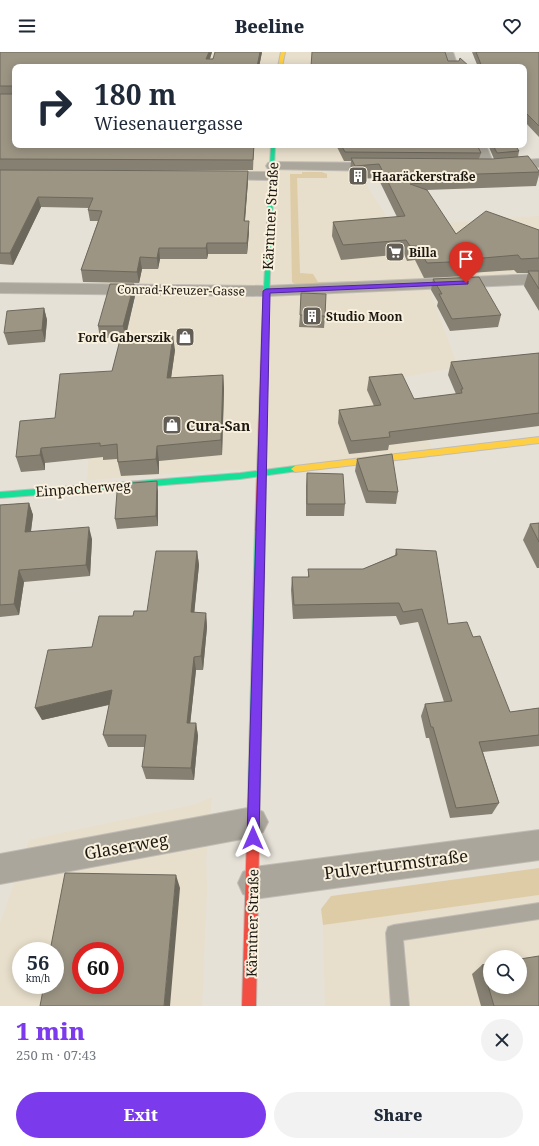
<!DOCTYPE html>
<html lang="en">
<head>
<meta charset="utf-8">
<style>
  body { margin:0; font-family:"Noto Serif",serif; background:#f2f2f3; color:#1f2937; height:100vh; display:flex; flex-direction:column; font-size:15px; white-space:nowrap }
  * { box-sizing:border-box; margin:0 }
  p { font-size:13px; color:#747a83 }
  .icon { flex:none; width:22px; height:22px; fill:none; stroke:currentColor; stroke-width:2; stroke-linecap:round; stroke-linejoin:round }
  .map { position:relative; height:954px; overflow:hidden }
  .panel { display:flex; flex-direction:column; background:#fff; flex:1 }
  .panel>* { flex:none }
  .top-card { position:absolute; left:12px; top:12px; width:515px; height:84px; border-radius:8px; box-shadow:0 2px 10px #0003; background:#fff; color:#1f2937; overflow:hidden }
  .tools { position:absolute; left:483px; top:898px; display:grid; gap:8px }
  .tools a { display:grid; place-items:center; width:44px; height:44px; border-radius:50%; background:#fff; box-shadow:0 2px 10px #0003; font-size:20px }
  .speed { position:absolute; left:12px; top:890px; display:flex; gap:8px; font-size:20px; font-weight:700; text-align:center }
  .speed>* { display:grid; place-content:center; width:52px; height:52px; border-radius:50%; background:#fff; box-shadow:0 2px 10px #0003; line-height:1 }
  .speed small { font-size:10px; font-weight:400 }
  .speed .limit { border:6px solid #d22; background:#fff; color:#111 }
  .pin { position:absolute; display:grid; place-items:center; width:34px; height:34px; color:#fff; margin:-41px -17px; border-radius:50% 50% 50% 0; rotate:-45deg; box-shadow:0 0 4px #0007 }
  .pin .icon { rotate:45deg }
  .me { position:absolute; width:44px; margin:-22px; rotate:0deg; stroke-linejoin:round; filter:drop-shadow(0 0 3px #0008) }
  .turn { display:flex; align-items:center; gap:14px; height:84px; padding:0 16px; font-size:18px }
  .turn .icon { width:52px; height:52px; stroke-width:2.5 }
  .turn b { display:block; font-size:28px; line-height:34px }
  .round { display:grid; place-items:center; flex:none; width:42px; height:42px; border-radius:21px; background:#f2f2f3 }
  .summary { display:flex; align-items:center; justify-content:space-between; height:68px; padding:0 16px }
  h1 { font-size:24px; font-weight:800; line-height:30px; color:#7c3aed }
  .primary-button { display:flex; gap:8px; margin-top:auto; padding:8px 16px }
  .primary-button a { flex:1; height:46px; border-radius:24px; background:#7c3aed; color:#fff; font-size:16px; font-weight:800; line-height:46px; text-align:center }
  .primary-button a+a { background:#f2f2f3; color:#1f2937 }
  header { display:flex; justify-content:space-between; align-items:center; height:52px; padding:0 16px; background:#fff; font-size:18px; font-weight:800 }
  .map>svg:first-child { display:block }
</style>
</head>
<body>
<header><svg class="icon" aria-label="menu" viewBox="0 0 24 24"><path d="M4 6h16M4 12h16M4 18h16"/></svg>Beeline<svg class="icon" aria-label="heart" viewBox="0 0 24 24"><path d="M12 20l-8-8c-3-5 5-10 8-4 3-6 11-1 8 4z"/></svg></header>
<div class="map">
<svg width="539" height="954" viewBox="0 0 539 954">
  <rect width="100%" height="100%" fill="#e6e1d7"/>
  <path fill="#e7decb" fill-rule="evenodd" d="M 203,0 L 338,0 L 370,15 L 197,15 Z
    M 211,93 L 377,93 L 364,129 L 390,170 L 447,171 L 539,164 L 539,220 L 426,228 L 458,315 L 399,326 L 434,401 L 262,421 L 236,417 L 87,428 L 94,333 L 114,331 L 137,243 L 91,242 L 99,232 L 114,176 L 207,121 Z
    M 212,745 L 206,809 L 207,835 L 202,954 L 0,954 L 0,871 L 29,788 L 196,752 ZM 21,899 L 55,899 L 55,933 L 21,933 ZM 81,899 L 115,899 L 115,933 L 81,933 Z
    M 539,843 L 539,954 L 325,954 L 323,873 ZM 490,905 L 520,905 L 520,935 L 490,935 Z"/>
  <path fill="#decca7" d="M 302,120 L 322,120 L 327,122 L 327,126 L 297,126 L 300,221 L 313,222 L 318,230 L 351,229 L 350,230 L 296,233 L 292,230 L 290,122 L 302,122 Z
    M 539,816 L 539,843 L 323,873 L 321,857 L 331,844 Z"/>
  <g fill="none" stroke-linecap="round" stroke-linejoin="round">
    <g stroke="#c0bcb5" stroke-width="2">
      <path id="lane" d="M 539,851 L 539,867 L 403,888 L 409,954 L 391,954 L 386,881 L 388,875 L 394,873 Z"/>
    </g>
    <g stroke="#c0bcb5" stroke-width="2">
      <path id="street" d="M 443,0 L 453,0 L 458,15 L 448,15 Z
        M 474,93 L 486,93 L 495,115 L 493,118 L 485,118 Z
        M 539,107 L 539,115 L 503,118 L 497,114 L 503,110 Z
        M 272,110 L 381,111 L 387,115 L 381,119 L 268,117 L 266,114 L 268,111 Z
        M 219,120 L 272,120 L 278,124 L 272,128 L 214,127 L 213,124 Z
        M 539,222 L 539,232 L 266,244 L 0,241 L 0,231 L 266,234 Z
        M 253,755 L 263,760 L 268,770 L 263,780 L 253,785 L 0,832 L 0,802 Z
        M 539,778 L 539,808 L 254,847 L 243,842 L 238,831 L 243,820 L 254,815 Z"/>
    </g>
    <g stroke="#c0bcb5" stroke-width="2">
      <path id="fast" d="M 271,93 L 275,93 L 268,276 L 265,278 L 262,276 Z
        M 295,414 L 299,417 L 298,419 L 240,427 L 0,446 L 0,440 L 240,421 Z
        M 260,475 L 263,476 L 265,478 L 260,744 L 258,748 L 254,750 L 250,748 L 248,744 L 255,478 L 257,476 Z"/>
    </g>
    <g stroke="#c0bcb5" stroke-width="2">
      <path id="slow" d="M 281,0 L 285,0 L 282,15 L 278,15 Z
        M 539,385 L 539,391 L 295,420 L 291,417 L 295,414 Z"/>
    </g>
    <g stroke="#c0bcb5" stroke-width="2">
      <path id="jam" d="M 265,274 L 268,276 L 265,478 L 263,480 L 257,480 L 255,478 L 262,276 Z
        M 254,738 L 258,740 L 260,744 L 256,954 L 242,954 L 248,744 L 250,740 Z"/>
    </g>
    <use href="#lane" fill="#aaa69c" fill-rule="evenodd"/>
    <use href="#street" fill="#aaa69c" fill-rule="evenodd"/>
    <use href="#fast" fill="#16e098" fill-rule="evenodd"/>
    <use href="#slow" fill="#ffcf43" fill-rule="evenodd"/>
    <use href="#jam" fill="#f24e42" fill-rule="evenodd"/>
  </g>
  <path fill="#868072" d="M 0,0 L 212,0 L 210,7 L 262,0 L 259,15 L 15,15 L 254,93 L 253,118 L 0,118 Z
    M 472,0 L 539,0 L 539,85 L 524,69 L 524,15 L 478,15 Z
    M 336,93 L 477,93 L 481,101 L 479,107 L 494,107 L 488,93 L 515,93 L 519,99 L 518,105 L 539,119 L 539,123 L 536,134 L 426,138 L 456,182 L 539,178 L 539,259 L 524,234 L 528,221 L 517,221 L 514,218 L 470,221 L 469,224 L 424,226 L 415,208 L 407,209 L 404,202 L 341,208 L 332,184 L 333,170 L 397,165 L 378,126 L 354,127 L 350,120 L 351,109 L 344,109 Z
    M 0,118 L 248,119 L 248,129 L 245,169 L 249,180 L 247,202 L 208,202 L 207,207 L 160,207 L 158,217 L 142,217 L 139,231 L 83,230 L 81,218 L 98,169 L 90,169 L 88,158 L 89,156 L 41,155 L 13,213 L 0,212 Z
    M 433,227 L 501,263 L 498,275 L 450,279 L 437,254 L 438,250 L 431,238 Z
    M 135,244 L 126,284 L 175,298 L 171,326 L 223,323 L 224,337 L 222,403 L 159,409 L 159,422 L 121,424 L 117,407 L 103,408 L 103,405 L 45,411 L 45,418 L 21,420 L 16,405 L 55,366 L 112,319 L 121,286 L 100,286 L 98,274 Z
    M 44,256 L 47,268 L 45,290 L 8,293 L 4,281 Z
    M 300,263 L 325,264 L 324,276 L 299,275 Z
    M 539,301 L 539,374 L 389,393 L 388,398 L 349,402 L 338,371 L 339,358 L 374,354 L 367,338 L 369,325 L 414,347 L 456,342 L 448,323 L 451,310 Z
    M 357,407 L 398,440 L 396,452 L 366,451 L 355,419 Z
    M 307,421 L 345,452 L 344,464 L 306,464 L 306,434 Z
    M 158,439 L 158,474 L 117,477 L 115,467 L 120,440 Z
    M 29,451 L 33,463 L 31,480 L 92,487 L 90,524 L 24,530 L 19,563 L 0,565 L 0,453 Z
    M 539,471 L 539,516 L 537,516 L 523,488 L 530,472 Z
    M 396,497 L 448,572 L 473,585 L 510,660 L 539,656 L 539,694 L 483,700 L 499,751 L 492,762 L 450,766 L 429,686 L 426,686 L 421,664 L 425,652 L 444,650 L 418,570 L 400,573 L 396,564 L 293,567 L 291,538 L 292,525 L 308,525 L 308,517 L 363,517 L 395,503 Z
    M 197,499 L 199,513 L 194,561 L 206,561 L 207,575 L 203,618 L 196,618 L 190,671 L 196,671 L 198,684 L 194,728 L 146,727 L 142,715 L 145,695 L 108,695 L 103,683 L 109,653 L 42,668 L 92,595 L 147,559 Z
    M 482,913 L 539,954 L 481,954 L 472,922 Z"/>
  <path fill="#6d685c" d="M 209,0 L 212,0 L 207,15 L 206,7 Z
    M 260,0 L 262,0 L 259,15 L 257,15 Z
    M 248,119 L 248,129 L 244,179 L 244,169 Z
    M 38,145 L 41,155 L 13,213 L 10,201 Z
    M 249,169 L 249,180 L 247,202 L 247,191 Z
    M 207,191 L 208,202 L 207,207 L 206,196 Z
    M 159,196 L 160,207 L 158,217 L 157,206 Z
    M 140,205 L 142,217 L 139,231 L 137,220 Z
    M 134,232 L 135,244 L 125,286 L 123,274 Z
    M 44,256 L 47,268 L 45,290 L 42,278 Z
    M 173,284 L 175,298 L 169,340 L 167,326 Z
    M 223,323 L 224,337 L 222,403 L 221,388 Z
    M 157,394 L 159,409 L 159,422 L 156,407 Z
    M 41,396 L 45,411 L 45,418 L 40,403 Z
    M 157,429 L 158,439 L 158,474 L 156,464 Z
    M 29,451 L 33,463 L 29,492 L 25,480 Z
    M 89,475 L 92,487 L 90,524 L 86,513 Z
    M 197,499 L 199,513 L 193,574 L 191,560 Z
    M 19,518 L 24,530 L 19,563 L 14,552 Z
    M 206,561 L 207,575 L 203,618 L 201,604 Z
    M 194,605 L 196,618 L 189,683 L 187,671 Z
    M 112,638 L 116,651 L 42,668 L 35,656 Z
    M 196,671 L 198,684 L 194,728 L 191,716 Z
    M 176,823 L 180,836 L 170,954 L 164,954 Z"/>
  <path fill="#9c9584" stroke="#6d685c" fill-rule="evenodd" d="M 0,0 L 209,0 L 206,7 L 213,7 L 215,0 L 260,0 L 257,15 L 15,15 L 15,93 L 254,93 L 253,108 L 0,107 L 0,42 L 14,42 L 14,34 L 0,34 Z
    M 312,0 L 445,0 L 448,9 L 459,9 L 460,6 L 470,15 L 311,15 Z
    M 476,0 L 539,0 L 539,74 L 524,59 L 524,15 L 482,15 Z
    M 341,93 L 477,93 L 481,101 L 345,100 Z
    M 493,93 L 515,93 L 519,99 L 497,101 Z
    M 528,104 L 539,119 L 539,120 L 418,124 L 422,131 L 410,132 L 427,138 L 456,182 L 486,159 L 539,178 L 539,206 L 521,207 L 518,203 L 471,207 L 472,209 L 427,211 L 417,194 L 410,194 L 406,188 L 343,193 L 333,170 L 405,164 L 379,112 L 355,114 L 351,106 L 492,107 Z
    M 0,118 L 248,119 L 244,169 L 249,169 L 247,191 L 207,191 L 206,196 L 159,196 L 157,206 L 140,205 L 137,220 L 81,218 L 102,159 L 88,158 L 93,146 L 38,145 L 10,201 L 0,201 Z
    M 528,219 L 539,219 L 539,237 Z
    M 479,225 L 501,263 L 452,267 L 439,242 L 442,242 L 433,227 Z
    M 110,232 L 134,232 L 123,274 L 98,274 Z
    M 301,241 L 326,242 L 325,264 L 300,263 Z
    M 44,256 L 42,278 L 4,281 L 7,259 Z
    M 121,284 L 173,284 L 167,326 L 223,323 L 221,388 L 157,394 L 156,407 L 118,410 L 117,392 L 100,394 L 100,391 L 41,396 L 40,403 L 16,405 L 20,369 L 55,366 L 60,322 L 112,319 Z
    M 539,301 L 539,361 L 389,380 L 390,385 L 351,389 L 339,358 L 381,353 L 369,325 L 402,322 L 414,347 L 462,341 L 461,337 L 463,337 L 451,310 Z
    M 392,402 L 398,440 L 368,439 L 357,407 Z
    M 307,421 L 343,422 L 345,452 L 307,452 Z
    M 157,429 L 156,464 L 115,467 L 117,440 L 120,440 L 120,432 Z
    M 29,451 L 25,480 L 89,475 L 86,513 L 19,518 L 14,552 L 0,553 L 0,453 Z
    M 539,471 L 539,490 L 530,472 Z
    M 396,497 L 436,499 L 448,572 L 467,570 L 473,585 L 480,584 L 510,660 L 539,656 L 539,683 L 479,690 L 499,751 L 456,756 L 433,675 L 431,675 L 425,652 L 452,649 L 422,557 L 403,560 L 399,551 L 294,553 L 292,525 L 309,525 L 308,517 L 363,517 L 397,503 Z
    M 156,499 L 197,499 L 191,560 L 206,561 L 201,604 L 194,605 L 187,671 L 196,671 L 191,716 L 142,715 L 146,683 L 103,683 L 112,638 L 35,656 L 48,598 L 92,595 L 99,564 L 133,564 L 134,559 L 147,559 Z
    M 65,821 L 176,823 L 164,954 L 40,954 L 44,933 L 55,933 L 55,899 L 50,899 ZM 81,899 L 115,899 L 115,933 L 81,933 Z
    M 539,904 L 539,954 L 494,954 L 482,913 L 490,911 L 490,935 L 520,935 L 520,907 Z"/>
  <path fill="#7c3aed" stroke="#51269a" d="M 466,229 L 468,229 L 468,232 L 270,241 L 259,786 L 257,790 L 253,792 L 249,790 L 247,786 L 263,239 L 266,237 Z"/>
  <defs>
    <g id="building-square" transform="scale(1)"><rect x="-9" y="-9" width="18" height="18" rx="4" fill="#625e56" stroke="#f9f0de"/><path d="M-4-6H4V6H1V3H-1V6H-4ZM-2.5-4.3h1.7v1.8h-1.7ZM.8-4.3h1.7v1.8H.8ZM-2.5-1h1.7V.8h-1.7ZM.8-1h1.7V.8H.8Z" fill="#fff"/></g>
    <g id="supermarket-square" transform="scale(1)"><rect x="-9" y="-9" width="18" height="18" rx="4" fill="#625e56" stroke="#f9f0de"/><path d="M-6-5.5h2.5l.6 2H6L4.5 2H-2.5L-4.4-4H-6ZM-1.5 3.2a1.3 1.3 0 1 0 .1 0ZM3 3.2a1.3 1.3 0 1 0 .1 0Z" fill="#fff"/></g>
    <g id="shop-square" transform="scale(1)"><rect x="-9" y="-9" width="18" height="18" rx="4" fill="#625e56" stroke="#f9f0de"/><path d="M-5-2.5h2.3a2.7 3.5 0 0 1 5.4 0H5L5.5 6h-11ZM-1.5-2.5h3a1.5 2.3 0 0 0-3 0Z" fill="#fff"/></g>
  </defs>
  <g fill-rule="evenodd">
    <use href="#building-square" x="358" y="124"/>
    <use href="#supermarket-square" x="395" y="200"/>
    <use href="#building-square" x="312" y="264"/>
    <use href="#shop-square" x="185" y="285"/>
    <use href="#shop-square" x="172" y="373"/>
  </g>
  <g text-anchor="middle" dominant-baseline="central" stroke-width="4" stroke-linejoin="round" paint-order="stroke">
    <g font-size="12" font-weight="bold" fill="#1b1811" stroke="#f9f0de" text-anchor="start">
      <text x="372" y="124">Haaräckerstraße</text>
      <text x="409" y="200">Billa</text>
      <text x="326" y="264">Studio Moon</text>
      <text x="171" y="285" text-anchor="end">Ford Gaberszik</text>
    </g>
    <g font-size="12" fill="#1b1811" stroke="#f9f0de">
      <text transform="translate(181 238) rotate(1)">Conrad-Kreuzer-Gasse</text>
    </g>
    <g font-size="14" fill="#1b1811" stroke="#f9f0de">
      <text transform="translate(270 164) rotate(-87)">Kärntner Straße</text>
      <text transform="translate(83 436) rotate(-4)">Einpacherweg</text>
      <text transform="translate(252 871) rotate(-89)">Kärntner Straße</text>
    </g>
    <g font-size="14" font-weight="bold" fill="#1b1811" stroke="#f9f0de" text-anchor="start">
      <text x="186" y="373">Cura-San</text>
    </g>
    <g font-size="17" fill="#1b1811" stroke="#f9f0de">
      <text transform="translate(126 794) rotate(-10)">Glaserweg</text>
      <text transform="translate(396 812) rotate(-7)">Pulverturmstraße</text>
    </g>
  </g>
</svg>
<div class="tools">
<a><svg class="icon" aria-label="search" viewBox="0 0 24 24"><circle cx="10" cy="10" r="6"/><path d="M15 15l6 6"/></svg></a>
</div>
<div class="speed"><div>56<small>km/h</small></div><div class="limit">60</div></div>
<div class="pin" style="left:466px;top:231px;background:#d93025"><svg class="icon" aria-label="arrive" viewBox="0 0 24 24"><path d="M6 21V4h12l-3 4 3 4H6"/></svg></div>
<svg class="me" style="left:253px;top:786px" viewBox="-20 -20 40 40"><path d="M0-17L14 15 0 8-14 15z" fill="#7c3aed" stroke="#fff" stroke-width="4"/></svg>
<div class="top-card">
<div class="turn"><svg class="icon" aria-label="right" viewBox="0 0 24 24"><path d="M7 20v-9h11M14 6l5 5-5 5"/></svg><div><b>180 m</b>Wiesenauergasse</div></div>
</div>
</div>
<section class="panel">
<div class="summary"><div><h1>1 min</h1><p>250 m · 07:43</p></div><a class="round"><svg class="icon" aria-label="close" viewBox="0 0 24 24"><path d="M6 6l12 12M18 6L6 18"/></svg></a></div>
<div class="primary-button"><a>Exit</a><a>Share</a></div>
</section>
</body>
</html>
